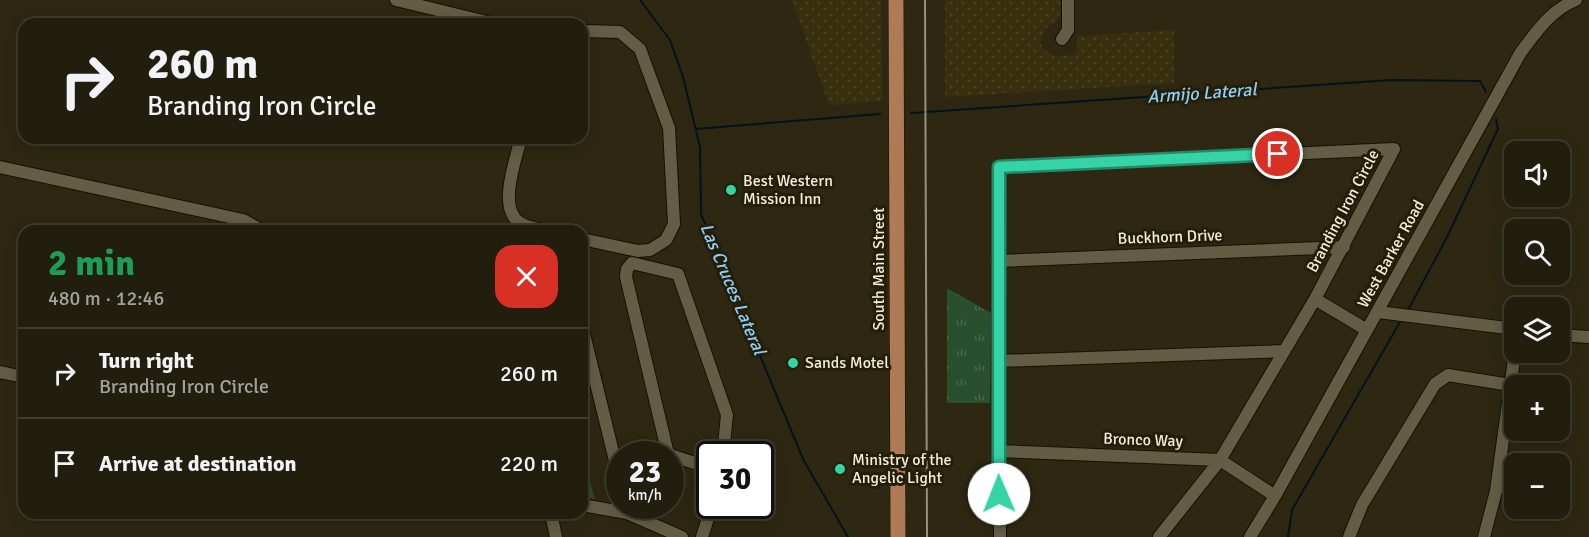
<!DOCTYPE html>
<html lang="en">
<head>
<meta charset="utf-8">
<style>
  body { margin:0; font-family:Signika,sans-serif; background:#2e2b1c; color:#f1f3f6; height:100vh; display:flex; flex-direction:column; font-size:22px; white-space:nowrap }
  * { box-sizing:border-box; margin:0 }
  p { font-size:20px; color:#a2a29e }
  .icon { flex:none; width:33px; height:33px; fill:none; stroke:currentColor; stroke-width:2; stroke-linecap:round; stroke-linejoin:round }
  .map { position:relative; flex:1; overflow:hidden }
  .details { position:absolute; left:18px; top:225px; width:570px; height:294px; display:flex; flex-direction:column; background:#221e0e; border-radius:18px; box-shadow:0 3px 15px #0003,0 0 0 2px #3f3c2e }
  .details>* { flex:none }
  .hud { position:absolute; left:18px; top:18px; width:570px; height:126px; border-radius:18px; box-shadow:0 3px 15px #0003,0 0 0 2px #3f3c2e; background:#221e0e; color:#f1f3f6; overflow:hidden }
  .fabs { position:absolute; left:1504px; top:141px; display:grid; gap:12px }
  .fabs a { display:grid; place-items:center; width:66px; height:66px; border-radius:12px; background:#221e0e; box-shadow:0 3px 15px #0003,0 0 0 2px #3f3c2e; font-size:30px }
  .speed { position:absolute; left:606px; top:441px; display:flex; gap:12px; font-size:30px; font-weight:700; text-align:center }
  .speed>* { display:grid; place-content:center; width:78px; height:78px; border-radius:50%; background:#221e0e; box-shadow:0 3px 15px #0003,0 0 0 2px #3f3c2e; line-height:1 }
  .speed small { font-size:15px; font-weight:400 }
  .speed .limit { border:3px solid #111; border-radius:9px; background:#fff; color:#111 }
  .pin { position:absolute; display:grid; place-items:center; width:51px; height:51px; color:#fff; margin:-26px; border:3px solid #fff; border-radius:50%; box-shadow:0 2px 6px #0007 }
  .me { position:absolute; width:66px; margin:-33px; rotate:359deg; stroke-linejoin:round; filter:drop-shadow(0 0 4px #0008) }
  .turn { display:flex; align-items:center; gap:21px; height:126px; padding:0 30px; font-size:27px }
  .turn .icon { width:78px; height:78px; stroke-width:2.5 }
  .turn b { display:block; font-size:42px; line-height:51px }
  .round { display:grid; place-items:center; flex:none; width:63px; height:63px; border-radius:18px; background:#2e2b1c }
  .summary { display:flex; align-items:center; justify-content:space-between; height:102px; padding:0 30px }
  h1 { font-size:36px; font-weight:700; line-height:45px; color:#1e9e55 }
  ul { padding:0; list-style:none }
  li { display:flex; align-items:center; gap:18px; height:90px; padding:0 30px; border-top:2px solid #3f3c2e }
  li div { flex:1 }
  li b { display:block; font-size:22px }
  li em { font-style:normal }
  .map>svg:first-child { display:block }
</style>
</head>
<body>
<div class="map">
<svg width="1589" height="537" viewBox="0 0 1589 537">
  <defs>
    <pattern id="sand-dots" width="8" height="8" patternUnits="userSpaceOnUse" patternTransform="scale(1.5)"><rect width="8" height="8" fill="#382f0f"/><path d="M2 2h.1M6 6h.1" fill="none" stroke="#4c4326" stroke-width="1.8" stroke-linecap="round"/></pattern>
    <pattern id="park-tufts" width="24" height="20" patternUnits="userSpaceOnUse" patternTransform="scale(1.5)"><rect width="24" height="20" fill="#294f2e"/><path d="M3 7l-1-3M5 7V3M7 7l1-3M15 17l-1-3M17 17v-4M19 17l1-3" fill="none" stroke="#48694c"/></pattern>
  </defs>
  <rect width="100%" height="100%" fill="#2e2812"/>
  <path fill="url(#sand-dots)" d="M 792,0 L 881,0 L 882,101 L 829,105 Z
    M 945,0 L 1060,0 C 1061,21 1059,18 1044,30 L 1040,42 L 1043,49 L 1056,56 L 1076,55 L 1078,36 L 1174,30 L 1174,83 L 945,97 Z"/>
  <path fill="url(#park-tufts)" d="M 947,288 L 991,313 L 990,403 L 947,403 Z
    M 582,463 L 584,463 L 595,499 L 582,496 Z"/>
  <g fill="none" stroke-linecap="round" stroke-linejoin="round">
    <path stroke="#02131e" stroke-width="2" d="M 640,0 L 670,40 L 683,77 L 700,147 L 701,214 L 804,461 L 848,537
      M 911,113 L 1391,80 L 1480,81 L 1486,92
      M 696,129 L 880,114
      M 1408,310 L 1446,239 L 1498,129 L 1496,119
      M 1288,537 L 1292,510 L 1400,322"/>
    <g stroke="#161000" stroke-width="14">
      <path id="minor" d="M 396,0 L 495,24
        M 582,31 L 620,32 L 640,49 L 669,128 L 674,224 L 666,240 L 650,250 L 638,251 L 582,239
        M 1062,39 L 1068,30 L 1068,0
        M 521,138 C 516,159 497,209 520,223 C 528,228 539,229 548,231
        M 0,167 L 243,220 L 263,231
        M 998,261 L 1344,247
        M 1315,299 L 1367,330
        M 1378,312 L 1515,329
        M 582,326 L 620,481
        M 1560,335 L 1589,337
        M 999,361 L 1284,351
        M 0,372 L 24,377
        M 999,451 L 1220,460 L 1275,496
        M 670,454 L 668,454 L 626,277 L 627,269 L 632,263 L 678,274 L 727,415 L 723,454
        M 670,455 L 710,468
        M 582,505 L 627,513 L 682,537
        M 551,513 L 556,537
        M 702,537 L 712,506
        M 1000,537 L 999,167 L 1394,149 L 1315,299 L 1220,460 L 1159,537
        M 1250,537 L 1275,496 L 1521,52 C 1537,31 1551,10 1576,0
        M 1349,537 L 1362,505 L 1435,384 L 1448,375 L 1510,385
        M 1484,537 L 1496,491 L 1515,352"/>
    </g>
    <g stroke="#161000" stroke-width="16">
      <path id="major" d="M 896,0 L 898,537"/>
    </g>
    <use href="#minor" stroke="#635d45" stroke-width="12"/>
    <use href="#major" stroke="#af7b56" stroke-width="15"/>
    <path stroke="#95907f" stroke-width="2" d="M 925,0 L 927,537"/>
  </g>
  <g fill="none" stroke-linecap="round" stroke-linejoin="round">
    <g stroke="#228a6d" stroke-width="15">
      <path id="route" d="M 999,494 L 999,167 L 1278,154"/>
    </g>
    <use href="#route" stroke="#35d4a7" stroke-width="10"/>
  </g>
  <g fill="#35d4a7" stroke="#241e08" stroke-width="2">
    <circle cx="731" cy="190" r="6"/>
    <circle cx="793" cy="363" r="6"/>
    <circle cx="840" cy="469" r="6"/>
  </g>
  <g text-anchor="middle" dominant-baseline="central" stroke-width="6" stroke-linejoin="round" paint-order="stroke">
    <g font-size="16" fill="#f1ede0" stroke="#241e08" text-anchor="start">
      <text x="743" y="181">Best Western<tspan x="743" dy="18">Mission Inn</tspan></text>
      <text x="805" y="363">Sands Motel</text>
      <text x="852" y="460">Ministry of the<tspan x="852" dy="18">Angelic Light</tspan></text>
    </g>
    <g font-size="16" fill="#f1ede0" stroke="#241e08">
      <text transform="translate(1343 211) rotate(-62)">Branding Iron Circle</text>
      <text transform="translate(1170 237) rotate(-2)">Buckhorn Drive</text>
      <text transform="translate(1391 254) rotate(-61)">West Barker Road</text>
      <text transform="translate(879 269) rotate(-90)">South Main Street</text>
      <text transform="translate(1143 440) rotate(2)">Bronco Way</text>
    </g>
    <g font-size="18" font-style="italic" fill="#8ccffa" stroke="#241e08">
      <text transform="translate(1202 93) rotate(-4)">Armijo Lateral</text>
      <text transform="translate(733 289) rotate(67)">Las Cruces Lateral</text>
    </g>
  </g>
</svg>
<div class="fabs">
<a><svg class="icon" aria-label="sound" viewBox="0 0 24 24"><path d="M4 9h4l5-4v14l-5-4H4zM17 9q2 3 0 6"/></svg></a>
<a><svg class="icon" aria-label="search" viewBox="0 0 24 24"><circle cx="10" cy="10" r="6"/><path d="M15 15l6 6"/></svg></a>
<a><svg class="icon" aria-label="layers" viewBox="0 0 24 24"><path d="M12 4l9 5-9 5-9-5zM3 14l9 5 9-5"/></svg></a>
<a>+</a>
<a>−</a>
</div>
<div class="speed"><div>23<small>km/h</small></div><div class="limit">30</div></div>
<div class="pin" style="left:1278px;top:154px;background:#d93025"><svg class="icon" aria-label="arrive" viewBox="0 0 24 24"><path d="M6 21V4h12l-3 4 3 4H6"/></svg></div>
<svg class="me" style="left:999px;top:494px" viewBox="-20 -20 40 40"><circle r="19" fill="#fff"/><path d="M0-13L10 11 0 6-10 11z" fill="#35d4a7"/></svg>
<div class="hud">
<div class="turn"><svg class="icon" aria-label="right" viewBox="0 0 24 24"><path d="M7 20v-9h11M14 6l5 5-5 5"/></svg><div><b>260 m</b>Branding Iron Circle</div></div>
</div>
<section class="details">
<div class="summary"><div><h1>2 min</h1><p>480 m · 12:46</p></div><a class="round" style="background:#d93025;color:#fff"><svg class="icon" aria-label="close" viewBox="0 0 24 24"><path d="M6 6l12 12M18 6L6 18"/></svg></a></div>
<ul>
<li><svg class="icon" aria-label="right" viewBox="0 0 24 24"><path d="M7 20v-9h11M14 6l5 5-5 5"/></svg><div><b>Turn right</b><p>Branding Iron Circle</p></div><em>260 m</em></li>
<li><svg class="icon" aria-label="arrive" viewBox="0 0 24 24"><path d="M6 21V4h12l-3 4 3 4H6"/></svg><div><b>Arrive at destination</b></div><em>220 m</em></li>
</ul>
</section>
</div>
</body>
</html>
